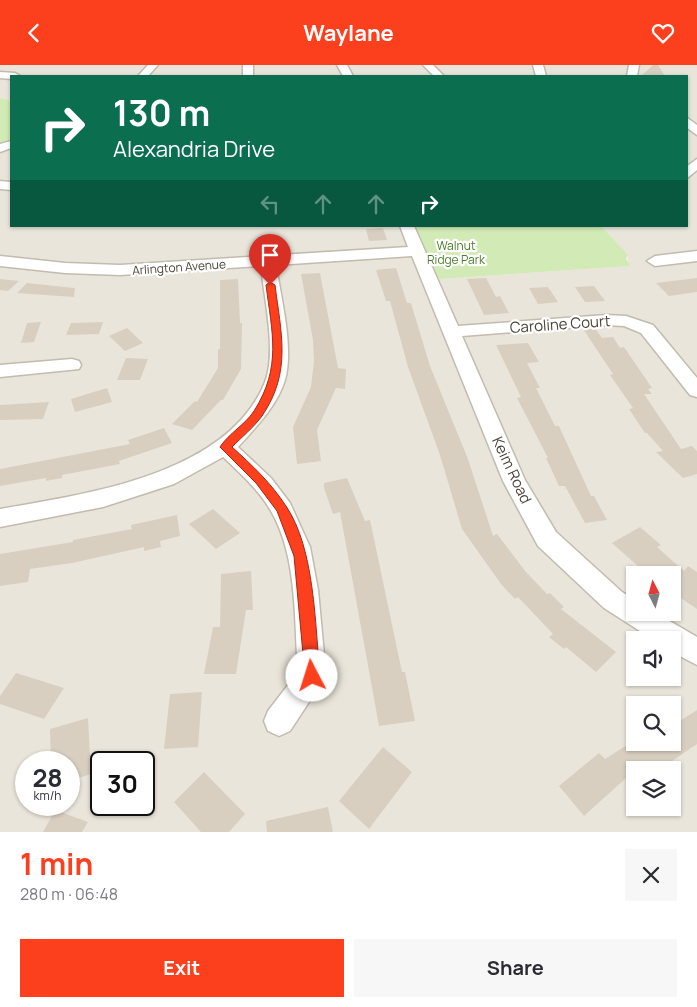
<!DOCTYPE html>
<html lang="en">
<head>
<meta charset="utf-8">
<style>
  body { margin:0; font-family:Manrope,sans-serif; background:#f7f7f7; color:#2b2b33; height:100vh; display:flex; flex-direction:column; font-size:19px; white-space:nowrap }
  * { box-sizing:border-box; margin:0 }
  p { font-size:16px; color:#7c7c81 }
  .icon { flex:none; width:28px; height:28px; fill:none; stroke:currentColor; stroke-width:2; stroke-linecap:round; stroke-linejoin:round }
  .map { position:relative; height:767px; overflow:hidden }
  .sheet { display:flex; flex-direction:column; background:#fff; flex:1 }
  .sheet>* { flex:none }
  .banner { position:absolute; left:10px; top:10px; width:678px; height:152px; border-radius:0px; box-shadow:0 1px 4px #0004; background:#0b6e4f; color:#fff; overflow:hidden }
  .needle { width:32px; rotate:354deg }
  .fabs { position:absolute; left:626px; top:501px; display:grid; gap:10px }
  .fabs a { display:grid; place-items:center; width:55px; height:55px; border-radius:0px; background:#fff; box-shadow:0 1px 4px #0004; font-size:25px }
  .speed { position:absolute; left:15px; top:686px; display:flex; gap:10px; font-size:25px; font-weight:700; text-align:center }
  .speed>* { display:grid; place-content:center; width:65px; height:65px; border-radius:50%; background:#fff; box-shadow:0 1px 4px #0004; line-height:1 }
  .speed small { font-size:12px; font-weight:400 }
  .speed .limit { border:2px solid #111; border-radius:8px; background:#fff; color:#111 }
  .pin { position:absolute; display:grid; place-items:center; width:42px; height:42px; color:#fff; margin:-51px -21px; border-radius:50% 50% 50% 0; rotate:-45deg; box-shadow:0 0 5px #0007 }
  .pin .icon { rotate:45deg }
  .me { position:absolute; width:55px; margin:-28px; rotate:355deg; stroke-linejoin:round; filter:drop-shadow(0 0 4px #0008) }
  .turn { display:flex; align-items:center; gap:18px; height:105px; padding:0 20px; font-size:22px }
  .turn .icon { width:65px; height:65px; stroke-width:2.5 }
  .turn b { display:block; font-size:35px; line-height:42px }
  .lanes { display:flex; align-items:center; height:48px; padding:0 20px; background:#0003; justify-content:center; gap:25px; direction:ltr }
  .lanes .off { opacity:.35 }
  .round { display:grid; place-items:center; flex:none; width:52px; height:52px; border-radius:0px; background:#f7f7f7 }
  .headline { display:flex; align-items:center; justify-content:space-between; height:85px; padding:0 20px }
  h1 { font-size:30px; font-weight:700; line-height:38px; color:#fc3f1d }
  .cta { display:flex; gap:10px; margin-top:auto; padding:10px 20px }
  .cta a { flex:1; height:58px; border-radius:0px; background:#fc3f1d; color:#fff; font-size:20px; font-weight:700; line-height:58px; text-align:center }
  .cta a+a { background:#f7f7f7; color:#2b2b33 }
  header { display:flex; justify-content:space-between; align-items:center; height:65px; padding:0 20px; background:#fc3f1d; color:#fff; font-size:22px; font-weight:700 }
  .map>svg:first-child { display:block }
</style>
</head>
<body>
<header><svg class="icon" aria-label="back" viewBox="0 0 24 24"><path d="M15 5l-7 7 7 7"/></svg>Waylane<svg class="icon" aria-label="heart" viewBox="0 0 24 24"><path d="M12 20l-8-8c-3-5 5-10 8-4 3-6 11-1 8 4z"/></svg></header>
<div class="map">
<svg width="697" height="767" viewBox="0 0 697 767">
  <rect width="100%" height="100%" fill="#f6f3ec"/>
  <path fill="#eae5da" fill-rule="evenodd" d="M 0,0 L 697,0 L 697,767 L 0,767 L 0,81 L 11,77 L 11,161 L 415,161 L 439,214 L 629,201 L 627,190 L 601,161 L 686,161 L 686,11 L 11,11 L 11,36 L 0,33 ZM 635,510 L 672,510 L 672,548 L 635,548 ZM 635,575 L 672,575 L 672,612 L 635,612 ZM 635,640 L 672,640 L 672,678 L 635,678 ZM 26,698 L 69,698 L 69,740 L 26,740 ZM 101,698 L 144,698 L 144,740 L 101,740 ZM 635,705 L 672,705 L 672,742 L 635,742 Z"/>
  <path fill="#d2eab5" d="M 0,33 L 11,36 L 11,77 L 0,81 Z
    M 415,161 L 601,161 L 628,190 L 626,193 L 630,201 L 439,214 Z"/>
  <path fill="#d8cfc1" d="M 653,0 L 658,0 L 665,11 L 641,11 Z
    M 383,163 L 387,175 L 369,176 L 366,164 Z
    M 396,203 L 407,238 L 411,238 L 430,301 L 468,394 L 493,471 L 497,469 L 526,507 L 547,529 L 550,528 L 564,542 L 561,544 L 616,587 L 596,607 L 566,582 L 564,584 L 549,572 L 553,569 L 518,532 L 515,534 L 501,519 L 462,464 L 440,390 L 408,302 L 390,236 L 386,236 L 376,205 Z
    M 320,208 L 338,303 L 346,304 L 345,324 L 336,323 L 317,365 L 321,396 L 297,399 L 293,362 L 311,322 L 314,296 L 313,275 L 301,209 Z
    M 486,213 L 496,232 L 500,231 L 509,248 L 484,250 L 467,214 Z
    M 697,213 L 697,227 L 669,231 L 656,218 Z
    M 0,214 L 19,216 L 8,226 L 0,225 Z
    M 238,214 L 240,258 L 242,258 L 241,304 L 223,335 L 221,335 L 192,365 L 172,359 L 195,336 L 197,337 L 218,303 L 218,284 L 220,284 L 220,215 Z
    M 27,218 L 75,223 L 74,232 L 17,228 Z
    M 594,221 L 605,236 L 585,237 L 575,222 Z
    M 548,222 L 558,237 L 538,239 L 529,223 Z
    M 41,257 L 34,277 L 21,278 L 27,258 Z
    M 103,257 L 99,269 L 66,270 L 71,258 Z
    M 127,263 L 143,278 L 125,286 L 109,271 Z
    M 595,263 L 602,273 L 613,272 L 620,283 L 624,282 L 652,323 L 648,324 L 652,329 L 644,329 L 681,384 L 692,381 L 697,386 L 697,409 L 683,413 L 656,387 L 663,386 L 647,368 L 645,368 L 629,344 L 633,343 L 610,310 L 613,309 L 583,264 Z
    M 528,278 L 539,297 L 527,298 L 540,323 L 536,323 L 555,361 L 559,361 L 591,431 L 594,431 L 607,455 L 585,458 L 565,421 L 559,421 L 546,393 L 548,393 L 517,333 L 521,332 L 496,280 Z
    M 126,293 L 148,294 L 140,315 L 117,315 Z
    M 107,323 L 112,337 L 75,347 L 71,334 Z
    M 49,337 L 43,354 L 0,355 L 0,340 Z
    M 164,363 L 172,378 L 119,396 L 120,399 L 62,410 L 62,413 L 46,416 L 46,413 L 0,421 L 0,404 L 130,379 L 128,375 Z
    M 347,413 L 365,456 L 370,455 L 402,607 L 405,607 L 415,656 L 379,661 L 340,447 L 333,449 L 324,423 L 324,418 Z
    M 213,444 L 240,468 L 216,484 L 189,459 Z
    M 177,450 L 180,471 L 160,476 L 161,482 L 144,486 L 144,482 L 72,498 L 30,504 L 28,517 L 0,521 L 0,489 L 73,477 L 73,475 L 132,464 L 131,460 Z
    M 640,462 L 661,480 L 657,482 L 684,506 L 688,501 L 697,507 L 697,544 L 672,527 L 672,510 L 648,510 L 612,478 Z
    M 251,506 L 253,545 L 246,545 L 236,609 L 204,609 L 213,562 L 220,562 L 221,509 Z
    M 16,608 L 64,623 L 44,654 L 0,639 L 0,631 Z
    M 202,627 L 198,682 L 164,684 L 170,629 Z
    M 697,645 L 697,679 L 659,705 L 635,705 L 584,751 L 559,721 L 599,688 L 605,694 L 630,678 L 672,678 L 672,661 Z
    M 88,653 L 91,709 L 69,716 L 69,698 L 51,698 L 50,664 Z
    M 383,682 L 412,707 L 369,764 L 339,736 Z
    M 204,707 L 245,749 L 229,767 L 201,767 L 174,737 Z
    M 328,742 L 333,767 L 267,767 L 266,756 Z
    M 55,745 L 88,757 L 82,767 L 43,767 Z"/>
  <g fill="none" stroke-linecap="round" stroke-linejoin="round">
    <g stroke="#c2bbae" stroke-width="3">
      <path id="minor" d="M 148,0 L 158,0 L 148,11 L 138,11 Z
        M 243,0 L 253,0 L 253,11 L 243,11 Z
        M 337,0 L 347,0 L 353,11 L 343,11 Z
        M 423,0 L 433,0 L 444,11 L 434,11 Z
        M 533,0 L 543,0 L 546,11 L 536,11 Z
        M 629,0 L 639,0 L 637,11 L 627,11 Z
        M 0,7 L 15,8 L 20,11 L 11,11 L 11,14 L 0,13 Z
        M 686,52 L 697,60 L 697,70 L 686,62 Z
        M 11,76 L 11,83 L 0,87 L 0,79 Z
        M 697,94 L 697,105 L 686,114 L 686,102 Z
        M 0,116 L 11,117 L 11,125 L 0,124 Z
        M 400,161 L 414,161 L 458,261 L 606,250 L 626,251 L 653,260 L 697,313 L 697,332 L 690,330 L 641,268 L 624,261 L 606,260 L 462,271 L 525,415 L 556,467 L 622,527 L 635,535 L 635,548 L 656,548 L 697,572 L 697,600 L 672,587 L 672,575 L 654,575 L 604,543 L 538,481 L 503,416 L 412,191 L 276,200 C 281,234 294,282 285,315 C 277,341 256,362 238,382 L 271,413 L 290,438 L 310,482 L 318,525 L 326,611 L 290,666 L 279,671 L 268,666 L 264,656 L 268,646 L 298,607 C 294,555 298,493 271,446 C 259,425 240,408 223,392 L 174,419 L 103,442 L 0,462 L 0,444 C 86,429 228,410 265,317 C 277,287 264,233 261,201 L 120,210 L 65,208 L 0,201 L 0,191 L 65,198 L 120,200 L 408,182 Z
        M 697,186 L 697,196 L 655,201 L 647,196 L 655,191 Z
        M 72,294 L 79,296 L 81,300 L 79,304 L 0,312 L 0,300 Z"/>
    </g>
    <use href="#minor" fill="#fff" fill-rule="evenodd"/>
  </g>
  <path fill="#fc3f1d" stroke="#a42913" d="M 270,217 L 275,220 C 281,268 292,307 262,351 C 254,362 242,372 232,382 C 252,400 271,418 286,441 C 315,484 315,560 320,611 L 318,616 L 312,618 L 307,616 L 305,611 L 294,491 L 277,446 L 256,418 L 220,382 C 229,368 245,360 254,346 C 282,302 272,268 266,220 Z"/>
  <g text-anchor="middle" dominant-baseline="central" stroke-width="4.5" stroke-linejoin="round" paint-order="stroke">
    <g font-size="12" fill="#4a7f2a" stroke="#fff">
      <text x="456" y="180">Walnut<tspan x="456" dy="14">Ridge Park</tspan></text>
    </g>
    <g font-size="12" fill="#4b4439" stroke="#fff">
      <text transform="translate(179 202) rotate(-4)">Arlington Avenue</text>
    </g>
    <g font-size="15" fill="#4b4439" stroke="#fff">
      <text transform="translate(560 259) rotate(-4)">Caroline Court</text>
      <text transform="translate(512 405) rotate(65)">Keim Road</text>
    </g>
  </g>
</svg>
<div class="fabs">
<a><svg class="needle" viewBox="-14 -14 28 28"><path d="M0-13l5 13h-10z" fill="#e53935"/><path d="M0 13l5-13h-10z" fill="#7c7c81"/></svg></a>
<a><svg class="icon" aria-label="sound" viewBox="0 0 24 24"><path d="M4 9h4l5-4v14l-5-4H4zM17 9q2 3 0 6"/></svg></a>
<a><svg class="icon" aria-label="search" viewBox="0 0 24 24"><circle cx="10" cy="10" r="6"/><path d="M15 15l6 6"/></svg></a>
<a><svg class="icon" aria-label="layers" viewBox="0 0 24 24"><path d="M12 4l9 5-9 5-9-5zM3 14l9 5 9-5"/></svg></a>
</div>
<div class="speed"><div>28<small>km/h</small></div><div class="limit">30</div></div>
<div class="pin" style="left:270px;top:220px;background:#d93025"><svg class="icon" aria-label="arrive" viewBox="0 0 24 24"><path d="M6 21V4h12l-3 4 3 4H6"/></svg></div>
<svg class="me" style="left:312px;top:611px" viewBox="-20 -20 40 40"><circle r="19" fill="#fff"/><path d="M0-13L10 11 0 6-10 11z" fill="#fc3f1d"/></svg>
<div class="banner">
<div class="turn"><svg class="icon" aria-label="right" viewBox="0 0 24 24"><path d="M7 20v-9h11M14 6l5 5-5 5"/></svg><div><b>130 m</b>Alexandria Drive</div></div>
<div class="lanes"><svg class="icon off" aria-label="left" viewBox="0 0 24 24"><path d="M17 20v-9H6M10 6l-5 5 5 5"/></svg><svg class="icon off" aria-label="ahead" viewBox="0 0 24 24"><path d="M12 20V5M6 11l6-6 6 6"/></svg><svg class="icon off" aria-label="ahead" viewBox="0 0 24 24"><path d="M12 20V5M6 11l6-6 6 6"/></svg><svg class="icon" aria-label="right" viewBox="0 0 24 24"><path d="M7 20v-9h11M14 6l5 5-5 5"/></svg></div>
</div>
</div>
<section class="sheet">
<div class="headline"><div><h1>1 min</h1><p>280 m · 06:48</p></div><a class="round"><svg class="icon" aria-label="close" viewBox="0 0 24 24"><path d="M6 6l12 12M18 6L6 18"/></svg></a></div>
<div class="cta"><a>Exit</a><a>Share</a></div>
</section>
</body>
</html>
